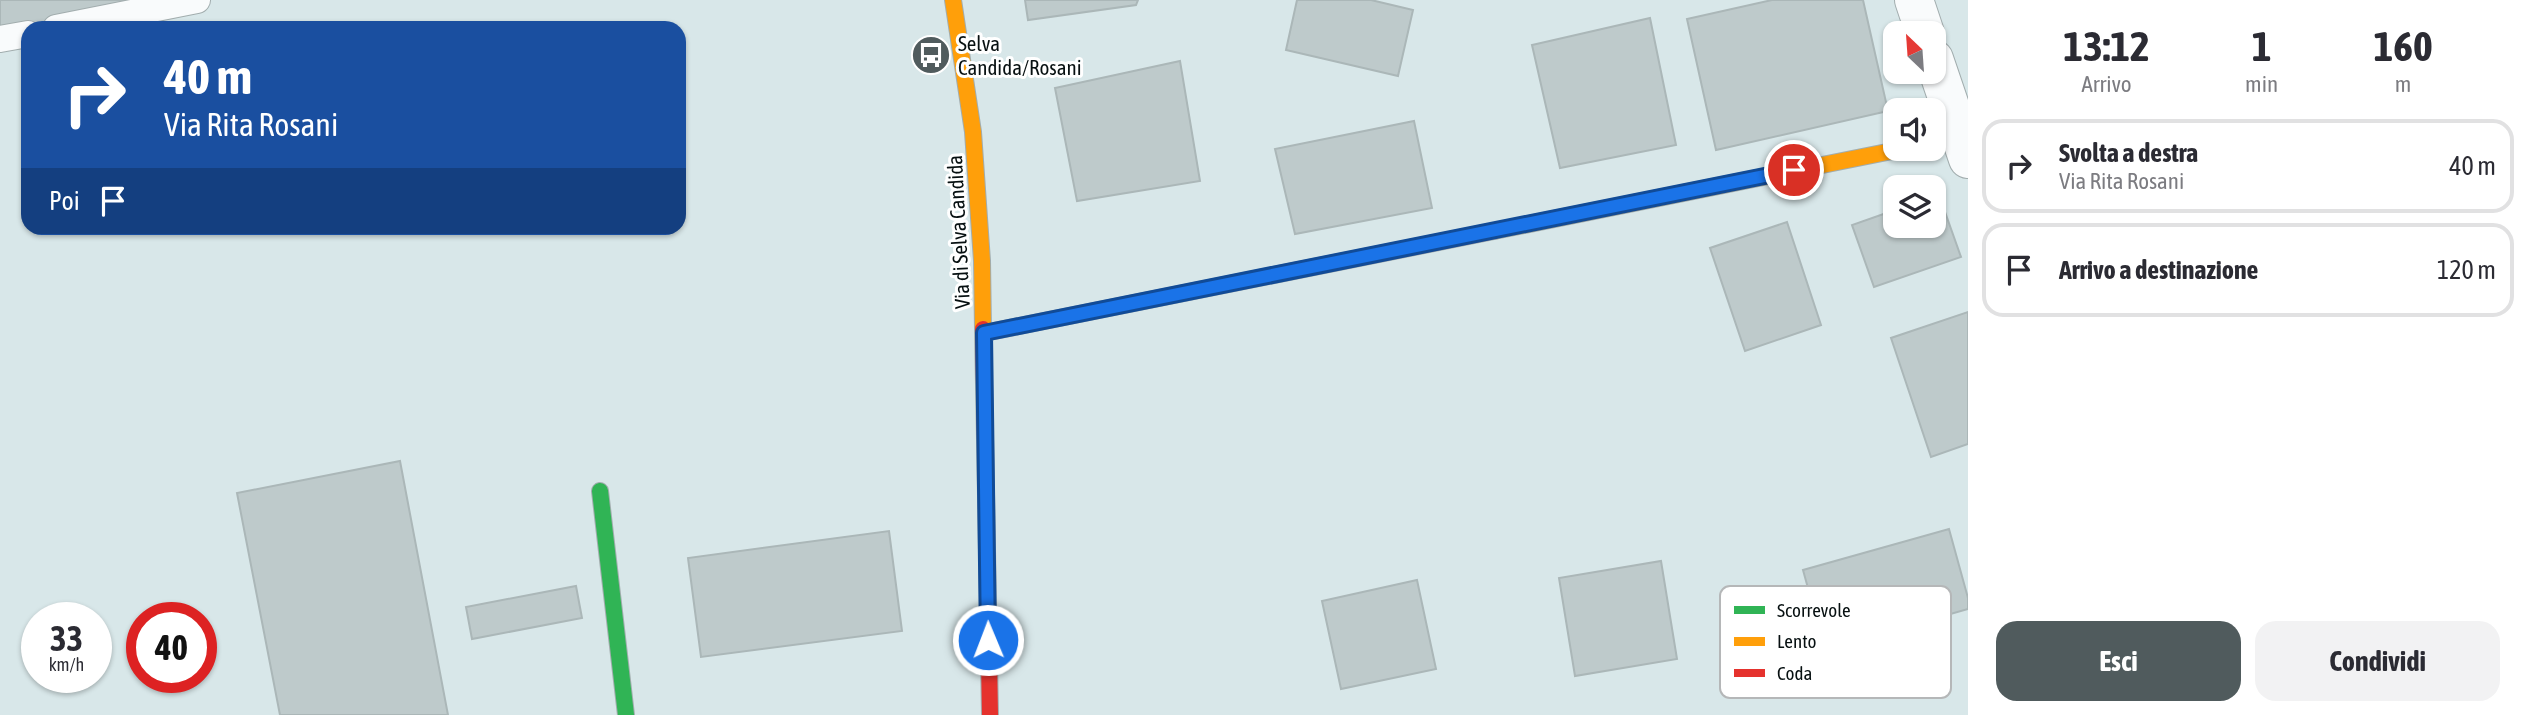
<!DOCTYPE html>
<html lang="it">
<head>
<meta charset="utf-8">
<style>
  body { margin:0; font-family:"Asap Condensed",sans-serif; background:#f2f2f3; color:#2b2b33; height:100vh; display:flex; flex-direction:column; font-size:26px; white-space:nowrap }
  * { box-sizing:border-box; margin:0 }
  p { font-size:23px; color:#7c7c81 }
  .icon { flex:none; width:38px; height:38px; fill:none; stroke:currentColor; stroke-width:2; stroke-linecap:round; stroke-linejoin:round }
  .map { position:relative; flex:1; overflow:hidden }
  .side { display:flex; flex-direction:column; background:#fff; width:560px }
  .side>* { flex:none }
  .banner { position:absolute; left:21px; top:21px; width:665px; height:214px; border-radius:21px; box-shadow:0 2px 5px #0004; background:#1a4fa0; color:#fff; overflow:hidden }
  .needle { width:46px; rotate:335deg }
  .controls { position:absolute; left:1883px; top:21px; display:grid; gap:14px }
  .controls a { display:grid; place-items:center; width:63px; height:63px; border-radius:14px; background:#fff; box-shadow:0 2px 5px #0004; font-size:35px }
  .speed { position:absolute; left:21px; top:602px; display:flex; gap:14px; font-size:35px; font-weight:700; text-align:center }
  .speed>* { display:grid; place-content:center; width:91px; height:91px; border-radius:50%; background:#fff; box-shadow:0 2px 5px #0004; line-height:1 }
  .speed small { font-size:18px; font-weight:400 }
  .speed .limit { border:10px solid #d22; background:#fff; color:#111 }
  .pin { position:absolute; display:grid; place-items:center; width:60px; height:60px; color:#fff; margin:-30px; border:4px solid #fff; border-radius:50%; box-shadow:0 2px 7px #0007 }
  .me { position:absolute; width:77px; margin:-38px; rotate:359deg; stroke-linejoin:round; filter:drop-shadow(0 0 5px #0008) }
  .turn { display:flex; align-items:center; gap:24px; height:147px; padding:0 28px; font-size:32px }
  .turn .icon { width:91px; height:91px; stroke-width:2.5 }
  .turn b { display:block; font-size:49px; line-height:60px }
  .then { display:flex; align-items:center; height:66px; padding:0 28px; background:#0003; gap:14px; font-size:26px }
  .eta { display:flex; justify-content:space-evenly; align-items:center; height:119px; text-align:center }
  .eta b { font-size:42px; font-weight:700; line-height:49px }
  .action { display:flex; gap:14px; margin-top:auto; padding:14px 28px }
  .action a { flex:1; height:80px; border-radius:21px; background:#505b5d; color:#fff; font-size:28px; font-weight:700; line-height:80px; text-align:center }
  .action a+a { background:#f2f2f3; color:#2b2b33 }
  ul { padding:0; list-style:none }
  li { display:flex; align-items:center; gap:21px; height:94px; margin:0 14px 10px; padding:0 14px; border:4px solid #e1e1e2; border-radius:21px }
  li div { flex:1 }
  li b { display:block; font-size:26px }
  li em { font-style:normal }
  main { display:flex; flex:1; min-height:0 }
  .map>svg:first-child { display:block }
</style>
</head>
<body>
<main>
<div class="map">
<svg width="1968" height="715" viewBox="0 0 1968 715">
  <rect width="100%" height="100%" fill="#d8e7e9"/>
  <path fill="#becacb" stroke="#abb7b8" stroke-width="2" d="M 0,0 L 169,0 L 0,31 Z
    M 1025,0 L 1138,0 L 1136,5 L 1028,20 Z
    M 1297,0 L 1371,0 L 1413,10 L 1398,76 L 1286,50 Z
    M 1772,0 L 1863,0 L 1888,111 L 1716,150 L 1687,19 Z
    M 1650,18 L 1676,145 L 1560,168 L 1532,45 Z
    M 1180,61 L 1200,181 L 1077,201 L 1055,88 Z
    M 1414,121 L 1432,208 L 1295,234 L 1275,149 Z
    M 1939,195 L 1961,257 L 1874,287 L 1852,225 L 1895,210 L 1895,226 L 1934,226 L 1934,197 Z
    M 1787,222 L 1821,325 L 1745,351 L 1710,248 Z
    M 1968,312 L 1968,444 L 1931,457 L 1891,338 Z
    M 400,461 L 448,715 L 280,715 L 237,493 Z
    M 1949,529 L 1968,598 L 1968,609 L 1825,650 L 1803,570 Z
    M 889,531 L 902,631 L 701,657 L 688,558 Z
    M 1661,561 L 1677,659 L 1575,676 L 1559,578 Z
    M 1417,580 L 1436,669 L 1341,689 L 1322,601 Z
    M 576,586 L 582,618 L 472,639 L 466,607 Z"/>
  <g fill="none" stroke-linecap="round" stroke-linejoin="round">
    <g stroke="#a2adae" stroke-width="28">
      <path id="lane" d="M 56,28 L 197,0
        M 0,39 L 28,34"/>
    </g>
    <g stroke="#a2adae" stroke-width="40">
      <path id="street" d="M 1914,0 L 1925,33
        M 1934,59 L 1968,159"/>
    </g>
    <g stroke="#a2adae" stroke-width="18">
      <path id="fast" d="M 600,491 L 626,715"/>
    </g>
    <g stroke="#a2adae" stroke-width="18">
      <path id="slow" d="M 953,0 L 973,132 L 982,261 L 983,329
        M 1494,231 L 1902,149"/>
    </g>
    <g stroke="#a2adae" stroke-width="18">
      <path id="jam" d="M 983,329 L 990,715
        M 984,333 L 1494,231"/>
    </g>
    <use href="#lane" stroke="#f9fbfc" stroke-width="26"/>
    <use href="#street" stroke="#f9fbfc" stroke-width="38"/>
    <use href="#fast" stroke="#30b455" stroke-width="16"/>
    <use href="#slow" stroke="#ff9f0a" stroke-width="16"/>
    <use href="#jam" stroke="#e5322d" stroke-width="16"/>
  </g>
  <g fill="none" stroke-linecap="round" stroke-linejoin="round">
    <g stroke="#114b97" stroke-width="18">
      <path id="route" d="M 988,640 L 984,333 L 1794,170"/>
    </g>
    <use href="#route" stroke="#1a73e8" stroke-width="12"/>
  </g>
  <defs>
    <g id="bus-disc" transform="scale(2.0125)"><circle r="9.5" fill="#505b5d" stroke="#fff"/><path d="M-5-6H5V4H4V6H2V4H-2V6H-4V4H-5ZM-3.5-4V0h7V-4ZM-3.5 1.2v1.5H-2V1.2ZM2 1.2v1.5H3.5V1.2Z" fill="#fff"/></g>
  </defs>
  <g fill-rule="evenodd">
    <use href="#bus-disc" x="931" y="55"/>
  </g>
  <g text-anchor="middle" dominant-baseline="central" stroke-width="6" stroke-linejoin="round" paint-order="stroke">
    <g font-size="21" fill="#071011" stroke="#fff" text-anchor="start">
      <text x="958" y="43">Selva<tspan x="958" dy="24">Candida/Rosani</tspan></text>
    </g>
    <g font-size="21" fill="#071011" stroke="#fff">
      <text transform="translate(958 232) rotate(-93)">Via di Selva Candida</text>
    </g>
  </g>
  <rect x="1720" y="586" width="231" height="112" rx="10" fill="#fff" stroke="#b5b7b8" stroke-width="2"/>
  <rect x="1734" y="606" width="31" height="8" fill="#30b455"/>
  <rect x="1734" y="637" width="31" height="9" fill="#ff9f0a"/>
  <rect x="1734" y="669" width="31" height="8" fill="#e5322d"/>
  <g font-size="19" fill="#071011">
    <text x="1777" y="617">Scorrevole</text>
    <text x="1777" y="648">Lento</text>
    <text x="1777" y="680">Coda</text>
  </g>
</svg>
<div class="controls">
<a><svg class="needle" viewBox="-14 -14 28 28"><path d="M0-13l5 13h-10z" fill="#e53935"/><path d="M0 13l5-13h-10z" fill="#7c7c81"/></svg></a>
<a><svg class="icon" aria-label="sound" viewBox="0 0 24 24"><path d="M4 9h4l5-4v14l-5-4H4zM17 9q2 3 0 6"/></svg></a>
<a><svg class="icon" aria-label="layers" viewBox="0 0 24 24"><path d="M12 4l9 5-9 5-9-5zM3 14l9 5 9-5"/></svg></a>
</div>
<div class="speed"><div>33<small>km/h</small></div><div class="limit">40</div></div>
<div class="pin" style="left:1794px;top:170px;background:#d93025"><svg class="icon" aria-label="arrive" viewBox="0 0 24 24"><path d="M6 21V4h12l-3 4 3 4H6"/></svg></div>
<svg class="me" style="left:988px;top:640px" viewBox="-20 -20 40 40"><circle r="17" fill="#1a73e8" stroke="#fff" stroke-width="3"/><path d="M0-11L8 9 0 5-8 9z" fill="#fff"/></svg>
<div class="banner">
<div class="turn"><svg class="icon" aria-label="right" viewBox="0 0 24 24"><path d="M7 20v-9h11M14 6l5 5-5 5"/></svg><div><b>40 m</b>Via Rita Rosani</div></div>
<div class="then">Poi<svg class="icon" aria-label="arrive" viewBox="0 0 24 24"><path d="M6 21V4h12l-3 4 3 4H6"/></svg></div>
</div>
</div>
<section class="side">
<div class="eta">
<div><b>13:12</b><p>Arrivo</p></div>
<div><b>1</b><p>min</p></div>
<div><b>160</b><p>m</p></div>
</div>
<ul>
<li><svg class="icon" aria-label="right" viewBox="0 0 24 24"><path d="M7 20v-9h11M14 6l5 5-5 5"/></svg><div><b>Svolta a destra</b><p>Via Rita Rosani</p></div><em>40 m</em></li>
<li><svg class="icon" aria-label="arrive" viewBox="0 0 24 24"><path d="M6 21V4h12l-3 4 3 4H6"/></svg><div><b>Arrivo a destinazione</b></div><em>120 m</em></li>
</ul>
<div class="action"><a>Esci</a><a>Condividi</a></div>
</section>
</main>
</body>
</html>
